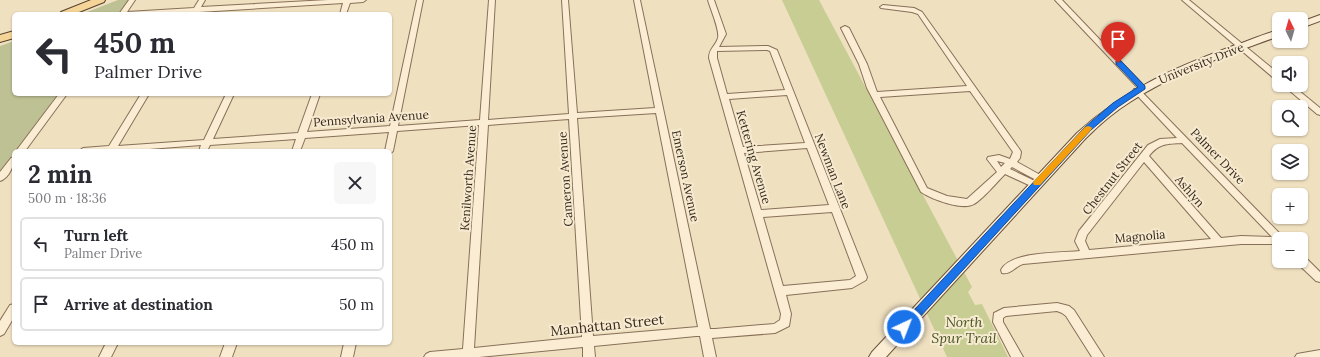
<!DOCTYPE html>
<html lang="en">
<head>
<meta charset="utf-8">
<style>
  body { margin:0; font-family:Lora,serif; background:#f7f7f7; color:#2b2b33; height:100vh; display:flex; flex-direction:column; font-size:15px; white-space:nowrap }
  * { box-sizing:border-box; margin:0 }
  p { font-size:13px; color:#7c7c81 }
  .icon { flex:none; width:22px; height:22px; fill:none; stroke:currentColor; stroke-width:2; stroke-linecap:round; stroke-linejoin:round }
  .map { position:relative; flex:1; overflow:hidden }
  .panel { position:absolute; left:12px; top:149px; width:380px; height:196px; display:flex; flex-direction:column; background:#fff; border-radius:6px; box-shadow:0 1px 3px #0004 }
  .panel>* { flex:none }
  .hud { position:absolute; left:12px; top:12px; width:380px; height:84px; border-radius:6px; box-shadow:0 1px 3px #0004; background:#fff; color:#2b2b33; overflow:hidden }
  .needle { width:26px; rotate:355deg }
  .controls { position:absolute; left:1272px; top:12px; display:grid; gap:8px }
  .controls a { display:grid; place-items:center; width:36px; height:36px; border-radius:6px; background:#fff; box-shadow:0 1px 3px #0004; font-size:20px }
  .pin { position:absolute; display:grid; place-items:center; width:34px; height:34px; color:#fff; margin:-41px -17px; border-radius:50% 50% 50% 0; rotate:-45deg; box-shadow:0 0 4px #0007 }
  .pin .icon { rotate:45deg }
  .me { position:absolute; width:44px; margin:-22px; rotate:43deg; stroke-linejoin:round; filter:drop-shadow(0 0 3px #0008) }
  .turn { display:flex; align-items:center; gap:14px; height:84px; padding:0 16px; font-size:18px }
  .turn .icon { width:52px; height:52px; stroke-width:2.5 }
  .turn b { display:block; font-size:28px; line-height:34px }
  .round { display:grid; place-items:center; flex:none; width:42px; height:42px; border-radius:6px; background:#f7f7f7 }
  .head { display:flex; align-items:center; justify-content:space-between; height:68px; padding:0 16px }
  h1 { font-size:24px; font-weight:700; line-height:30px }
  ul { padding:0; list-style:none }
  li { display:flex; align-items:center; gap:12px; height:54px; margin:0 8px 6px; padding:0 8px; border:2px solid #e1e1e2; border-radius:6px }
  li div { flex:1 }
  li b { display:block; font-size:15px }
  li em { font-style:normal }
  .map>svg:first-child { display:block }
</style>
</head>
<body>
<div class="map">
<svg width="1320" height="357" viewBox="0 0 1320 357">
  <rect width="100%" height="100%" fill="#efe0c0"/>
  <path fill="#c8cd94" d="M 782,0 L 819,0 L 972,287 L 968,292 L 975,305 L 982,304 L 1008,357 L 947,357 Z"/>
  <path fill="#bdc194" d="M 118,0 L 129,0 L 118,14 L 82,14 Z
    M 14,41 L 14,94 L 58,94 L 16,151 L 14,151 L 14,153 L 0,172 L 0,46 Z"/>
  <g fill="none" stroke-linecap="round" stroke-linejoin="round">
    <g stroke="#887058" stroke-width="2">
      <path id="minor" d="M 129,0 L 135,0 L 127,12 L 194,8 L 199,0 L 205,0 L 201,7 L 328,0 L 366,0 L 363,2 L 350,3 L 346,14 L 340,14 L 343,3 L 199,12 L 198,14 L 192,14 L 192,12 L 119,14 Z
        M 417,0 L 423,0 L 398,126 L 480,120 L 489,0 L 495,0 L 488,120 L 569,114 L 562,0 L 568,0 L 577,113 L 655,108 L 634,0 L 640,0 L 710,329 L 715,329 L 774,324 L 780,320 L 781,314 L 709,58 C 709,48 715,47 718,38 C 720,30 710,8 708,0 L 714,0 L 726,34 L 719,47 L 768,46 L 777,50 L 867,277 L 866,280 L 852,288 L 786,295 L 791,314 L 789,326 L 775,333 L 712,338 L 716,357 L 704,357 L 700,336 L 696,336 L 594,346 L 595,357 L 583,357 L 583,347 L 479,357 L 424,357 L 426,354 L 430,352 L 463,349 L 479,125 L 397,131 L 393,151 L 390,154 L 390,151 L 385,151 L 389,132 L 305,138 L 300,151 L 292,151 L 296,139 L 210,145 L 207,151 L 199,151 L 201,145 L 123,151 L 79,151 L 83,148 L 109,146 L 141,94 L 149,94 L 118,146 L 204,140 L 226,94 L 234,94 L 213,139 L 298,133 L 312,94 L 320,94 L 307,132 L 390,126 ZM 767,50 L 770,51 L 785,90 L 727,94 L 717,58 L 717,51 ZM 787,95 L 805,143 L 743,147 L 729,99 ZM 656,113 L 698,327 L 593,336 L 577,118 ZM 569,119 L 582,337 L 474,348 L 488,125 ZM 807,148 L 829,205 L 761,210 L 744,153 ZM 832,212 L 856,276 L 850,280 L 783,286 L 763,217 Z
        M 1055,0 L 1062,0 L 1146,88 L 1145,90 L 1140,90 L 1285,239 L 1279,239 L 1279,244 L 1241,244 L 1023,264 C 1016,266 1010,275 1002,273 L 1001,270 C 1011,251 1060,253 1080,251 L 1075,241 L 1079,231 L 1148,145 L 1160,139 L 1177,138 L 1133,91 L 1134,89 L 1139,89 ZM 1182,143 L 1272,237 L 1241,236 L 1221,238 L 1149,156 C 1159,143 1167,144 1182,143 ZM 1144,162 L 1211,239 L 1089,250 L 1085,241 L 1087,235 Z
        M 1182,0 L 1189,0 L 1279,74 L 1279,80 L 1276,80 Z
        M 883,5 L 914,8 L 922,12 L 1020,150 L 1021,152 L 1020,158 L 1017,162 L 1044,177 L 1046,179 L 1041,182 L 1038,181 L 1012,167 L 1010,169 L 1039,183 L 1041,185 L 1039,187 L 1033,187 L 1005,174 C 998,181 982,200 974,204 C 963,211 931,199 921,192 L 867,88 L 859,64 L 841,28 L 845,26 L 849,28 L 867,64 L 877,92 L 967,86 L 918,14 L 912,12 L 881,8 L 880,7 ZM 970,91 L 1013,152 L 1010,159 L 999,155 L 988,157 L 987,159 L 997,172 L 967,199 L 947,196 L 927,188 L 880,97 ZM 997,161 L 1005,163 L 1001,167 Z
        M 1283,85 L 1292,85 L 1320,108 L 1320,115 L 1317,114 Z
        M 59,94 L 67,94 L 25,151 L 16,151 Z
        M 14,157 C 14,166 9,178 0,181 L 0,172 L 11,158 Z
        M 1301,256 L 1305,257 L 1320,272 L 1320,282 L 1316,281 L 1297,263 L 1297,261 L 1301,261 Z
        M 1057,303 L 1069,306 L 1074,310 L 1104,357 L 1092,357 L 1066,316 L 1062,313 L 1057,311 L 1006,316 L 1003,318 L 1003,322 L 1023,357 L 1011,357 L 993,322 L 994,313 L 1004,308 Z
        M 14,304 L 14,317 L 4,334 L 0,336 L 0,321 L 10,305 Z
        M 106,343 L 118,343 L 111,357 L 99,357 Z
        M 225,343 L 237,343 L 232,357 L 220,357 Z
        M 344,343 L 356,343 L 353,357 L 341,357 Z
        M 1320,350 L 1320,357 L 1295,357 L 1297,354 Z"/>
    </g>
    <g stroke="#6a513b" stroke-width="2">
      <path id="secondary" d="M 1320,15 L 1320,21 L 1301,28 L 1301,22 Z
        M 1279,30 L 1279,36 C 1228,55 1176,72 1130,102 C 1114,112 1099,125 1085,139 L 886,357 L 869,357 L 872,352 L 1077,133 C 1126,89 1171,69 1233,46 C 1248,41 1263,34 1279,30 Z"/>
    </g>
    <g stroke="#563f2c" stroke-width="2">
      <path id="primary" d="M 91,0 L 105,0 L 104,2 L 74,14 L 60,14 L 61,12 Z
        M 14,31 L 14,38 L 0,42 L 0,35 Z"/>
    </g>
    <use href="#minor" fill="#faedd4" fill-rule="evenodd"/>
    <use href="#secondary" fill="#faedd4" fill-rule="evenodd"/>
    <use href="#primary" fill="#f4d497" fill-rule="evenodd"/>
  </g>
  <path fill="#1a73e8" stroke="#114b97" d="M 1116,61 L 1121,61 L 1145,86 L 1145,89 L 1118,107 L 1091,130 L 908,330 L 904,332 L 901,330 L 899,327 L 901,324 L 1085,127 L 1113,103 L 1138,87 L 1116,64 Z"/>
  <path fill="#f59e0b" d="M 1088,126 L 1091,127 L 1092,128 L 1091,130 L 1040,185 L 1034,185 L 1033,183 L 1034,181 L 1085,127 Z"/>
  <g text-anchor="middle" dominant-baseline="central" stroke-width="4" stroke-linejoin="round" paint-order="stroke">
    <g font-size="12" fill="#38291c" stroke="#f6ead0">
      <text transform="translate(1201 63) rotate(-22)">University Drive</text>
      <text transform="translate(371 118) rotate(-4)">Pennsylvania Avenue</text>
      <text transform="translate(1218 156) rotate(46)">Palmer Drive</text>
      <text transform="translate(754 157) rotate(74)">Kettering Avenue</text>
      <text transform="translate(833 171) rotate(69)">Newman Lane</text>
      <text transform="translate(686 176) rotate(78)">Emerson Avenue</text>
      <text transform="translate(468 178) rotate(-86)">Kenilworth Avenue</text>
      <text transform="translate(1112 178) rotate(-52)">Chestnut Street</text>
      <text transform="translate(565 179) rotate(-94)">Cameron Avenue</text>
      <text transform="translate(1190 191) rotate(49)">Ashlyn</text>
      <text transform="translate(1140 236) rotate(-5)">Magnolia</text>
    </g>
    <g font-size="14" font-style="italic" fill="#495523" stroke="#f6ead0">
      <text x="964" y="322">North<tspan x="964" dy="16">Spur Trail</tspan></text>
    </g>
    <g font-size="14" fill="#38291c" stroke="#f6ead0">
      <text transform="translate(607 325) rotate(-6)">Manhattan Street</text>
    </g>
  </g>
</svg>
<div class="controls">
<a><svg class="needle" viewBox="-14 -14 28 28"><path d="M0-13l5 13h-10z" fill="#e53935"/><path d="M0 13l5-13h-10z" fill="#7c7c81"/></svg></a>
<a><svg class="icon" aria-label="sound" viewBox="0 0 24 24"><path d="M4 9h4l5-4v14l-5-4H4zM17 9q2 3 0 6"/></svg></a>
<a><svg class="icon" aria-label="search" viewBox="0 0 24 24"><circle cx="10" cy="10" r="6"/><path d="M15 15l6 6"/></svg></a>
<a><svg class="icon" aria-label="layers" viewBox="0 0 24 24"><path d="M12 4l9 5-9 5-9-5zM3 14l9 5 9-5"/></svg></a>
<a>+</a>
<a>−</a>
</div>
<div class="pin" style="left:1118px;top:63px;background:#d93025"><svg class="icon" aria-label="arrive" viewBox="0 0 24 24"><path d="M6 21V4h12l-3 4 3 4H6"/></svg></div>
<svg class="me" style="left:904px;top:327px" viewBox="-20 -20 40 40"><circle r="17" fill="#1a73e8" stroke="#fff" stroke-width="3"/><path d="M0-11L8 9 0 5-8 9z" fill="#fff"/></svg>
<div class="hud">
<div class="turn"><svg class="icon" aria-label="left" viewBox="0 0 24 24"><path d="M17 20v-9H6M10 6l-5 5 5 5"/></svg><div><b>450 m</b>Palmer Drive</div></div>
</div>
<section class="panel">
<div class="head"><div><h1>2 min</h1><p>500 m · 18:36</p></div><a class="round"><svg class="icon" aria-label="close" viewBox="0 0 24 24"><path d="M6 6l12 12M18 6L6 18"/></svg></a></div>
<ul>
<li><svg class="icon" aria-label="left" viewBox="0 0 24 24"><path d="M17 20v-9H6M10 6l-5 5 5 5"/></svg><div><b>Turn left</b><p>Palmer Drive</p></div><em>450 m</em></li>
<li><svg class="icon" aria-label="arrive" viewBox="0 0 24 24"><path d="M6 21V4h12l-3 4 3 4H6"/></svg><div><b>Arrive at destination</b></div><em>50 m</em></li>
</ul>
</section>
</div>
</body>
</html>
